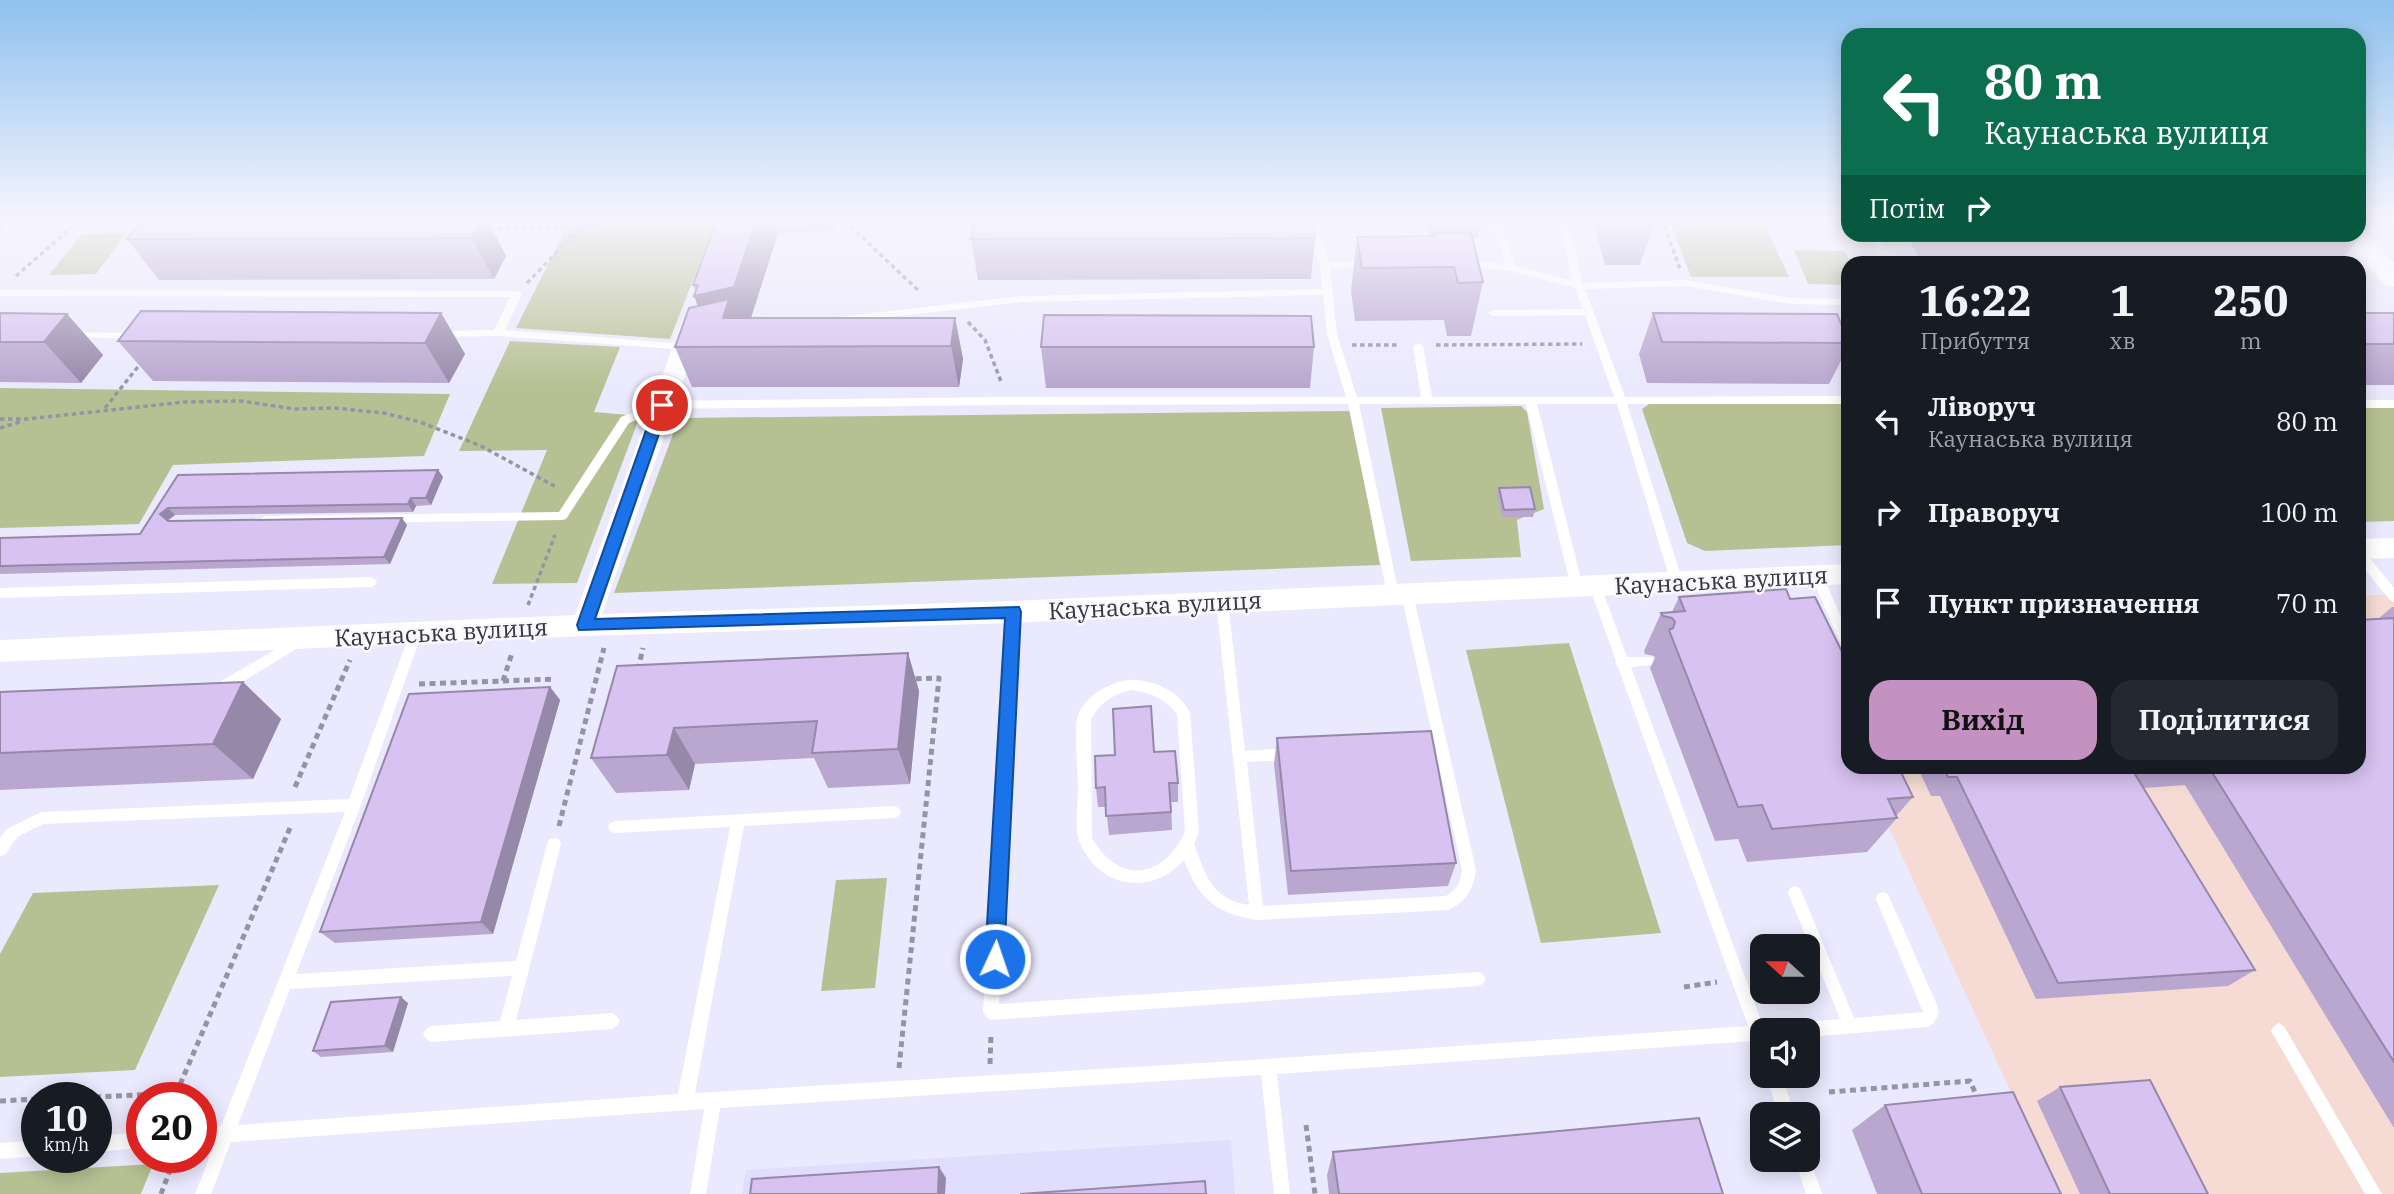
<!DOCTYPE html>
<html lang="uk">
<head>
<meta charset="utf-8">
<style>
  body { margin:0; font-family:"IBM Plex Serif",serif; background:#242831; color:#f1f3f6; height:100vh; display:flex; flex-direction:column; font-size:26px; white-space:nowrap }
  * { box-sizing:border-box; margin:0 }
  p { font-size:23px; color:#9ea1a6 }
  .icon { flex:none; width:38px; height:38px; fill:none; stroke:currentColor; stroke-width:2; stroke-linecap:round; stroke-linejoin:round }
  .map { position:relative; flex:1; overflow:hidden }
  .details { position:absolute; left:1841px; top:256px; width:525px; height:518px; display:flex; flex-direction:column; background:#171b24; border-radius:21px; box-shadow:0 4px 18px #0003 }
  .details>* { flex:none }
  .guide { position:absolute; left:1841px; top:28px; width:525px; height:214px; border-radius:21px; box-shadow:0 4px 18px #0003; background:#0b6e4f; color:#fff; overflow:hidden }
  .needle { width:46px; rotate:291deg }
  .fabs { position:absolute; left:1750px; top:934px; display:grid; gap:14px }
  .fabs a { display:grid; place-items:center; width:70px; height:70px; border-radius:14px; background:#171b24; box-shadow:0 4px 18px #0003; font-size:35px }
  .speed { position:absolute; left:21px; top:1082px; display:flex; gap:14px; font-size:35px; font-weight:700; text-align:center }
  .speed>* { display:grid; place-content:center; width:91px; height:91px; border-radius:50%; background:#171b24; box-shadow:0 4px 18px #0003; line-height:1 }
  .speed small { font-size:18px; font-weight:400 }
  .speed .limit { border:10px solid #d22; background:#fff; color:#111 }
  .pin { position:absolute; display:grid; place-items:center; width:60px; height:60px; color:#fff; margin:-30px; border:4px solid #fff; border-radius:50%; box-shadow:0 2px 7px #0007 }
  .me { position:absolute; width:77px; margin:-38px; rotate:3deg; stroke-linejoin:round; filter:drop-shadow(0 0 5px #0008) }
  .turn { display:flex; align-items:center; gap:24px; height:147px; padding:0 28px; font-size:32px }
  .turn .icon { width:91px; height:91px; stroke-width:2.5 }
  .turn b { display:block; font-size:49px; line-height:60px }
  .then { display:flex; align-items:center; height:66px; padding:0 28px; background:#0003; gap:14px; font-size:26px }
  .eta { display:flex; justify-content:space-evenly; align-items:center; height:119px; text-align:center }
  .eta b { font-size:42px; font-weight:800; line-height:49px }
  .cta { display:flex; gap:14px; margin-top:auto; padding:14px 28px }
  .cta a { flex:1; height:80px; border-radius:21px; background:#c492c0; color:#111; font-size:28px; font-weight:800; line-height:80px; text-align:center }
  .cta a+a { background:#242831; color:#f1f3f6 }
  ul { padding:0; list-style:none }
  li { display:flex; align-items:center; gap:21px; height:91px; padding:0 28px }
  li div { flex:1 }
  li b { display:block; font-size:26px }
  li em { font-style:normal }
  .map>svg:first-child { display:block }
</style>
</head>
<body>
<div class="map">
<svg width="2394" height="1194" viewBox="0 0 2394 1194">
  <rect width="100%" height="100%" fill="#ebe9fd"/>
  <path fill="#e1ddfd" d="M 1231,1140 L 1235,1194 L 742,1194 L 746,1170 Z"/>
  <path fill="#f5dbd4" d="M 2394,594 L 2394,1194 L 2058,1194 L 1861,767 L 2359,766 L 2359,596 Z"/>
  <path fill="#b7c093" d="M 571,219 L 717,219 L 670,339 L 516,328 Z
    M 1669,219 L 1762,219 L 1789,277 L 1691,277 Z
    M 127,233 L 96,274 L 49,275 L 82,234 Z
    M 1794,250 L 1845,251 L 1850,262 L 1848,262 L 1848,285 L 1808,284 Z
    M 510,341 L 620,347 L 594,412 L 640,416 L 577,583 L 492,584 L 547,450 L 459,451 Z
    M 0,388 L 450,394 L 424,456 L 173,465 L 139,524 L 0,528 Z
    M 1652,402 L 1848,404 L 1848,545 L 1705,551 L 1687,543 L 1642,409 Z
    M 1521,406 L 1527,412 L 1544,509 L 1517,520 L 1521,557 L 1411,561 L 1381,408 Z
    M 2359,407 L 2394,407 L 2394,521 L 2359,522 Z
    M 1352,411 L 1380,565 L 614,593 L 679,418 Z
    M 1569,643 L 1661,933 L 1541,943 L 1466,650 Z
    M 887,878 L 875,988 L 821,991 L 836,880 Z
    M 219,885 L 135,1070 L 0,1077 L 0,954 L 33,893 Z
    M 153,1164 L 141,1194 L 0,1194 L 0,1173 Z"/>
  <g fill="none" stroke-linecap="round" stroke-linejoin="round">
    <path stroke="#9594a2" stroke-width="3.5" stroke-dasharray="4.5 3.5" stroke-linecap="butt" d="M 837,219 L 845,221 L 920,292
      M 1662,219 L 1680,269
      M 489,229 L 579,227 L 631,219
      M 16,276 L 81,219
      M 527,283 L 589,219
      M 968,322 L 985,340 L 1002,384
      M 1352,345 L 1400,345
      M 1436,345 L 1582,344
      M 105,408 L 141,363
      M 0,419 L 27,419 L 185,402 L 241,401 L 295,409 L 334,408 L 384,413 L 420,422 L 481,446 L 558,488
      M 0,428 L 23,421
      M 528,605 L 555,535"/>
    <path stroke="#9594a2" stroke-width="5" stroke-dasharray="6 4.5" stroke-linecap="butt" d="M 638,670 L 643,648
      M 503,681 L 555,679
      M 419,684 L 503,681 L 512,653
      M 295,787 L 350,660
      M 559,826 L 604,648
      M 1684,987 L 1717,982
      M 990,1064 L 991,1034
      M 899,1068 L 939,678 L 909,679
      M 1829,1092 L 1970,1081 L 1978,1099
      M 176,1094 L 290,828
      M 95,1097 L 198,1092 L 196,1097
      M 0,1101 L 37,1099
      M 1306,1125 L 1315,1194
      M 46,1162 L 86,1159
      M 161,1194 L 175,1157"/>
    <path fill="#fff" fill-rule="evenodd" d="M 1304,219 L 1313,219 L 1329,262 L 1369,261 L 1374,264 L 1369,267 L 1330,268 L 1337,334 L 1357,397 L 1421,397 L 1413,346 L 1418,343 L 1423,346 L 1432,397 L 1614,397 L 1585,315 L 1493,316 L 1488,313 L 1493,310 L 1582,309 L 1575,288 L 1511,271 L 1464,266 L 1459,263 L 1464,260 L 1505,264 L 1490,219 L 1499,219 L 1515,266 L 1573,281 L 1558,219 L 1567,219 L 1583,283 L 1685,280 L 1791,298 L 1848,299 L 1848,305 L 1791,304 L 1685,286 L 1585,289 L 1625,397 L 1848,396 L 1848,404 L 1627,404 L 1683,583 L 1681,586 L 1673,586 L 1671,583 L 1617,404 L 1537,404 L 1583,587 L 1581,590 L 1573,590 L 1571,587 L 1526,404 L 1359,404 L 1399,594 L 1397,597 L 1389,597 L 1387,594 L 1348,404 L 1009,405 L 663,409 L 629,423 L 566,519 L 562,520 L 265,524 L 259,520 L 265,516 L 559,512 L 621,417 L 662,401 L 1009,397 L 1346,397 L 1327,334 L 1323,295 L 1022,302 L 837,323 L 832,320 L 837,317 L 1022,296 L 1322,289 L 1320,265 Z
      M 1869,234 L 1879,234 L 1893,262 L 1883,262 Z
      M 0,290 L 517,291 L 522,294 L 505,330 L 688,344 L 693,347 L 688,350 L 498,336 L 438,337 L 433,334 L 438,331 L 494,330 L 510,297 L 0,296 Z
      M 70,332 L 136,333 L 141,336 L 136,339 L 66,337 L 66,333 Z
      M 2359,400 L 2394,400 L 2394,408 L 2359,408 Z
      M 2359,548 L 2363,550 L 2394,588 L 2394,602 L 2390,600 L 2359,562 Z
      M 1817,571 L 1821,573 L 1823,576 L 1848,633 L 1848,652 L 1844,651 L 1842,647 L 1811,576 L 1813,573 Z
      M 371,577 L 375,579 L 377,582 L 375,585 L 371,587 L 0,598 L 0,588 Z
      M 1595,581 L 1599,583 L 1601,586 L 1627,657 L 1652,657 L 1654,661 L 1652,665 L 1631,667 L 1763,1026 L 1769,1031 L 1762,1031 L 1762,1052 L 1757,1049 L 1753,1041 L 1277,1074 L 1290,1194 L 1274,1194 L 1261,1075 L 720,1108 L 706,1194 L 690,1194 L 704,1109 L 231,1142 L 211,1194 L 195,1194 L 215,1143 L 201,1144 L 201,1128 L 221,1126 L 345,812 L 43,824 L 17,837 L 5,855 L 0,856 L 0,838 L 7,829 L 41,812 L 349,799 L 410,633 L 412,629 L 420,629 L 422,633 L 361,805 L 296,974 L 516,961 L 547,844 L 549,839 L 554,838 L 559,839 L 561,844 L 516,1020 L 612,1013 L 617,1016 L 620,1021 L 617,1026 L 612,1029 L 431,1042 L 426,1039 L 423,1034 L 426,1029 L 431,1026 L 500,1021 L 512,976 L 290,989 L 238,1125 L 678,1094 L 730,827 L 615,833 L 610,831 L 608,827 L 610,823 L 615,821 L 894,806 L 899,808 L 901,812 L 899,816 L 894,818 L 744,826 L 695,1093 L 1268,1059 L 1748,1026 L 1618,667 L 1615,663 L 1616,661 L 1589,586 L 1591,583 Z
      M 1407,589 L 1411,591 L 1413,594 L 1476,870 C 1473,889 1467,902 1448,910 L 1257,920 C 1216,914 1198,898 1184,860 C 1151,897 1099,888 1080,843 C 1074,831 1078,803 1078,789 C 1078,770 1074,736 1077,719 C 1082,696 1115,678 1137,680 C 1158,682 1179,692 1190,712 L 1199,832 L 1194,844 C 1205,874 1212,900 1249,905 L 1216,602 L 1218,599 L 1226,599 L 1228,602 L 1245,751 L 1291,748 L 1296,750 L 1298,754 L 1296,758 L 1291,760 L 1247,762 L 1263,906 L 1446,896 C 1457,889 1460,883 1462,870 L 1401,594 L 1403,591 ZM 1132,690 C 1151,693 1164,698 1177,714 L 1185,832 C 1163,879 1119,885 1092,838 L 1091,719 C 1101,702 1113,694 1132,690 Z
      M 1013,607 L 1017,609 L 1019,612 L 999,1004 L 1478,972 L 1483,974 L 1486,979 L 1483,984 L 1478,986 L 991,1020 L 986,1017 L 983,1012 L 1007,612 L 1009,609 Z
      M 297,637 L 301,638 L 303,642 L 301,646 L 221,695 L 216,696 L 211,695 L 210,691 L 211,687 Z
      M 1795,886 L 1800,888 L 1854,1018 L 1923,1012 L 1876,899 L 1878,894 L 1883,892 L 1888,894 L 1937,1005 L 1939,1013 L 1933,1024 L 1928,1027 L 1808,1037 L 1808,1031 L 1786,1031 L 1789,1026 L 1794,1023 L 1840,1019 L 1788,893 L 1790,888 Z
      M 2279,1023 L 2284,1026 L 2382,1194 L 2365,1194 L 2274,1036 L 2271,1031 L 2274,1026 Z
      M 1766,1076 L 1782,1076 L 1795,1115 L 1779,1115 Z
      M 142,1132 L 142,1148 L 96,1152 L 96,1136 Z
      M 37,1140 L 37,1156 L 0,1159 L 0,1143 Z
      M 1808,1154 L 1822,1194 L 1806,1194 L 1795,1160 L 1808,1160 Z"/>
    <path fill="#fff" fill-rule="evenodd" d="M 692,317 L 700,319 L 703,324 L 602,614 L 1013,601 L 1848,564 L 1848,584 L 1013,623 L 585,636 L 0,662 L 0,640 L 575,615 L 681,324 L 684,319 Z
      M 2394,538 L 2394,558 L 2359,559 L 2359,539 Z"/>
    <path fill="#fff" fill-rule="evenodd" d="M 2359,228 L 2394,262 L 2394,287 L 2384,284 L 2339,234 L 2359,234 Z"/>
  </g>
  <path fill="#b9a7cf" d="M 487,219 L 506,256 L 494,279 L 159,280 L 127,239 Z
    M 717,219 L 837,219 L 835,230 L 778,233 L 751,318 L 955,318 L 963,359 L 959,387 L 692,387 L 675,347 L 698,306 L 696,292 L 693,285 Z
    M 1424,219 L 1482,219 L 1478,238 L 1472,239 L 1483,282 L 1471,336 L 1447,336 L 1444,320 L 1355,321 L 1351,291 L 1357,237 L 1429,236 Z
    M 1592,219 L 1652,219 L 1654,224 L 1640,265 L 1605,265 Z
    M 2359,219 L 2369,227 L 2339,262 L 1921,262 L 1911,243 L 1915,234 L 2359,234 Z
    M 1315,238 L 1311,279 L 978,280 L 971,239 Z
    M 0,313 L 67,314 L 103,355 L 81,383 L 0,382 Z
    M 441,313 L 465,354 L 449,383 L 153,381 L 118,341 Z
    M 1653,313 L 1848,340 L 1848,347 L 1829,384 L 1647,383 L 1639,354 Z
    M 2359,313 L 2394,313 L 2394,385 L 2359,385 Z
    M 1041,347 L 1314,347 L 1310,388 L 1046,388 Z
    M 438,470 L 443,477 L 431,505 L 416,506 L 413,512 L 175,515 L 167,521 L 407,525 L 390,564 L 0,574 L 0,538 L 140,534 L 178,475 Z
    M 1499,488 L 1535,509 L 1533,517 L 1502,517 L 1497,495 Z
    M 1679,597 L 1790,599 L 1913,797 L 1896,816 L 1897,818 L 1867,852 L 1747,862 L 1738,839 L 1715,841 L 1650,668 L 1655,658 L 1654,656 L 1645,654 L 1644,651 L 1661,613 L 1672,612 Z
    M 2392,607 L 2394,607 L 2394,1128 L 2185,785 L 2144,788 L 2255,970 L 2228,986 L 2036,999 L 1940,796 L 1931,796 L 1917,766 L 2359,766 L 2378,619 Z
    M 908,653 L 919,691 L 910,784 L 828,788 L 814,758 L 695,764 L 689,790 L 616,793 L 591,758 L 617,666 Z
    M 243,682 L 281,719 L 253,779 L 0,790 L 0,692 Z
    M 550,687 L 560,700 L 493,934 L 335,943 L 320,932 Z
    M 1277,738 L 1456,863 L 1448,886 L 1288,895 L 1274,764 Z
    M 1154,752 L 1178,783 L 1178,802 L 1171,802 L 1172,830 L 1109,835 L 1106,807 L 1098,807 L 1096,788 Z
    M 408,1003 L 393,1052 L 321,1057 L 313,1051 Z
    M 2060,1087 L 2208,1194 L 2080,1194 L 2037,1101 Z
    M 1885,1105 L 2061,1194 L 1877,1194 L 1852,1130 Z
    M 1333,1152 L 1723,1194 L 1329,1194 L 1327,1175 Z"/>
  <path fill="#9688a9" d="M 0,219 L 10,219 L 0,229 Z
    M 483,219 L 487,219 L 506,256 L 494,279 L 472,238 Z
    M 757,219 L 774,219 L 778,233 L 748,327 L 709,336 L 694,296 Z
    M 832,219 L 837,219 L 835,230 Z
    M 441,313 L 465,354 L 449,383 L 425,343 Z
    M 67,314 L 103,355 L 81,383 L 44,342 Z
    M 955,318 L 963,359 L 959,387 L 951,346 Z
    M 438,470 L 443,477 L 431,505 L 426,498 Z
    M 411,498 L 416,506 L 413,512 L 408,504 Z
    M 168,508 L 175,515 L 167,521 L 160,514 Z
    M 402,518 L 407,525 L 390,564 L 384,557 Z
    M 908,653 L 919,691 L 910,784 L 898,749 Z
    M 243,682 L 281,719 L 253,779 L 213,744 Z
    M 550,687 L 560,700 L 493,934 L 481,922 Z
    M 674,728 L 695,764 L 689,790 L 667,755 Z
    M 401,997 L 408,1003 L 393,1052 L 385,1046 Z
    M 939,1167 L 946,1178 L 945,1194 L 938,1194 Z"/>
  <path fill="#d7c2f1" stroke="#9688a9" stroke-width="2" d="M 143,219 L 483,219 L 472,238 L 127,239 Z
    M 717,219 L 757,219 L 734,287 L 694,296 L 698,285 L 693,285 Z
    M 975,219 L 1313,219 L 1315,238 L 971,239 Z
    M 1616,219 L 1652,219 L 1654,224 L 1618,224 Z
    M 2359,219 L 2361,219 L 2369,227 L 2359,227 Z
    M 1434,233 L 1471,233 L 1483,282 L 1458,283 L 1454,267 L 1362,268 L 1357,237 L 1434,236 Z
    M 729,299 L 723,318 L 955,318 L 951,346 L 675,347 L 689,308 Z
    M 141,311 L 441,313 L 425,343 L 118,341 Z
    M 0,313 L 67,314 L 44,342 L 0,342 Z
    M 1653,313 L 1837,314 L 1848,340 L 1848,343 L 1662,342 Z
    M 2359,313 L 2394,313 L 2394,344 L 2359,344 Z
    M 1044,315 L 1311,316 L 1314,347 L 1041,347 Z
    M 438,470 L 426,498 L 411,498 L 408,504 L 168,508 L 160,514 L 168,521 L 402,518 L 384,557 L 0,566 L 0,538 L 140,534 L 178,475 Z
    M 1530,487 L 1535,509 L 1504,510 L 1499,488 Z
    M 1786,589 L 1790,599 L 1815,597 L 1848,664 L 1848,766 L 1898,766 L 1913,797 L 1888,799 L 1897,818 L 1772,829 L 1762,805 L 1738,807 L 1669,630 L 1673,628 L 1675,622 L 1672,618 L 1663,616 L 1661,613 L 1685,611 L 1679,597 Z
    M 2394,618 L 2394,1062 L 2208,766 L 2359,766 L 2359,620 Z
    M 908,653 L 898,749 L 812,753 L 817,721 L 674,728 L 667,755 L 591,758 L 617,666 Z
    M 243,682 L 213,744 L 0,753 L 0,692 Z
    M 550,687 L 481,922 L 320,932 L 409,694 Z
    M 1151,706 L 1154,752 L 1175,751 L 1178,783 L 1169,783 L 1171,812 L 1106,816 L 1105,787 L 1096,788 L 1095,756 L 1115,755 L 1113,709 Z
    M 1431,731 L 1456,863 L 1291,871 L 1277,738 Z
    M 1943,766 L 2201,766 L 2133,771 L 2255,970 L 2058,983 L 1957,777 L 1948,777 Z
    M 401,997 L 385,1046 L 313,1051 L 331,1002 Z
    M 2150,1080 L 2208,1194 L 2110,1194 L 2060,1087 Z
    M 2013,1092 L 2061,1194 L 1922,1194 L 1885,1105 Z
    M 1699,1118 L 1723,1194 L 1339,1194 L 1333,1152 Z
    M 939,1167 L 938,1194 L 750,1194 L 752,1179 Z
    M 1205,1181 L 1206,1194 L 1020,1194 Z"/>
  <linearGradient id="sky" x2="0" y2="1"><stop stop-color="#8fc1ef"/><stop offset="0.57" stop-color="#f6f5fe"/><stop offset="1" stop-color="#f6f5fe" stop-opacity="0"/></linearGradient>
  <rect width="2394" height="386" fill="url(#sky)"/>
  <path fill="#1a73e8" stroke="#114b97" stroke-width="2" d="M 662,401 L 669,405 L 595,619 L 1019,607 L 1021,612 L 1004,959 L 1001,966 L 995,968 L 988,966 L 985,959 L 1005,618 L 579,630 L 577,625 L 655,405 Z"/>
  <g text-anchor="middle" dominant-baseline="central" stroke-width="5" stroke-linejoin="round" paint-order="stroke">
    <g font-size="24" fill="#383740" stroke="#f9f8fd">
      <text transform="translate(1721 580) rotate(-3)">Каунаська вулиця</text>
      <text transform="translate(1155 605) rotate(-3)">Каунаська вулиця</text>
      <text transform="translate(441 632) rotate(-3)">Каунаська вулиця</text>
    </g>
  </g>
</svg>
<div class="fabs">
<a><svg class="needle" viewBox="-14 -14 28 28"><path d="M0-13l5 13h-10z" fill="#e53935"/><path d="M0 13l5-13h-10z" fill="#9ea1a6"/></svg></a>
<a><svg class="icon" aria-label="sound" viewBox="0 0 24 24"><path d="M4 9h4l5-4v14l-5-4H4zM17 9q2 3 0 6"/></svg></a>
<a><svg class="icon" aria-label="layers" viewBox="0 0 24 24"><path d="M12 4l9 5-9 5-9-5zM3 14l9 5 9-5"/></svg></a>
</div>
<div class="speed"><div>10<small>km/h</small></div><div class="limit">20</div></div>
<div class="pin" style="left:662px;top:405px;background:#d93025"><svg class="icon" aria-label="arrive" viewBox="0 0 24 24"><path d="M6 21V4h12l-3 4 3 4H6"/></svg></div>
<svg class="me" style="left:995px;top:959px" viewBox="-20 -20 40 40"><circle r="17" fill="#1a73e8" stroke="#fff" stroke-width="3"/><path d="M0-11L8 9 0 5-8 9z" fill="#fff"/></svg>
<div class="guide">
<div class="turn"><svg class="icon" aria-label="left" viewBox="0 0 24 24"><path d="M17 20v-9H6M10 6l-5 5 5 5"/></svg><div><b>80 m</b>Каунаська вулиця</div></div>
<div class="then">Потім<svg class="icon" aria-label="right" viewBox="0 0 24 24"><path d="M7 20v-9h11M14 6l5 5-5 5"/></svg></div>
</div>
<section class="details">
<div class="eta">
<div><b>16:22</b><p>Прибуття</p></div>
<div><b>1</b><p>хв</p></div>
<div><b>250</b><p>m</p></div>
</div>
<ul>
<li><svg class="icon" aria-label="left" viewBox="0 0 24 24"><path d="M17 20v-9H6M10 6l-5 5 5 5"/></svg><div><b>Ліворуч</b><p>Каунаська вулиця</p></div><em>80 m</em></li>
<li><svg class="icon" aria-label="right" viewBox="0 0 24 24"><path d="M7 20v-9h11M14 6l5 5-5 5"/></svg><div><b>Праворуч</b></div><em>100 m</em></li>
<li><svg class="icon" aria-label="arrive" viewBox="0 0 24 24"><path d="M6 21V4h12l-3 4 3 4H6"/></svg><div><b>Пункт призначення</b></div><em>70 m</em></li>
</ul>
<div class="cta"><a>Вихід</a><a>Поділитися</a></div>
</section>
</div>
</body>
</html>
